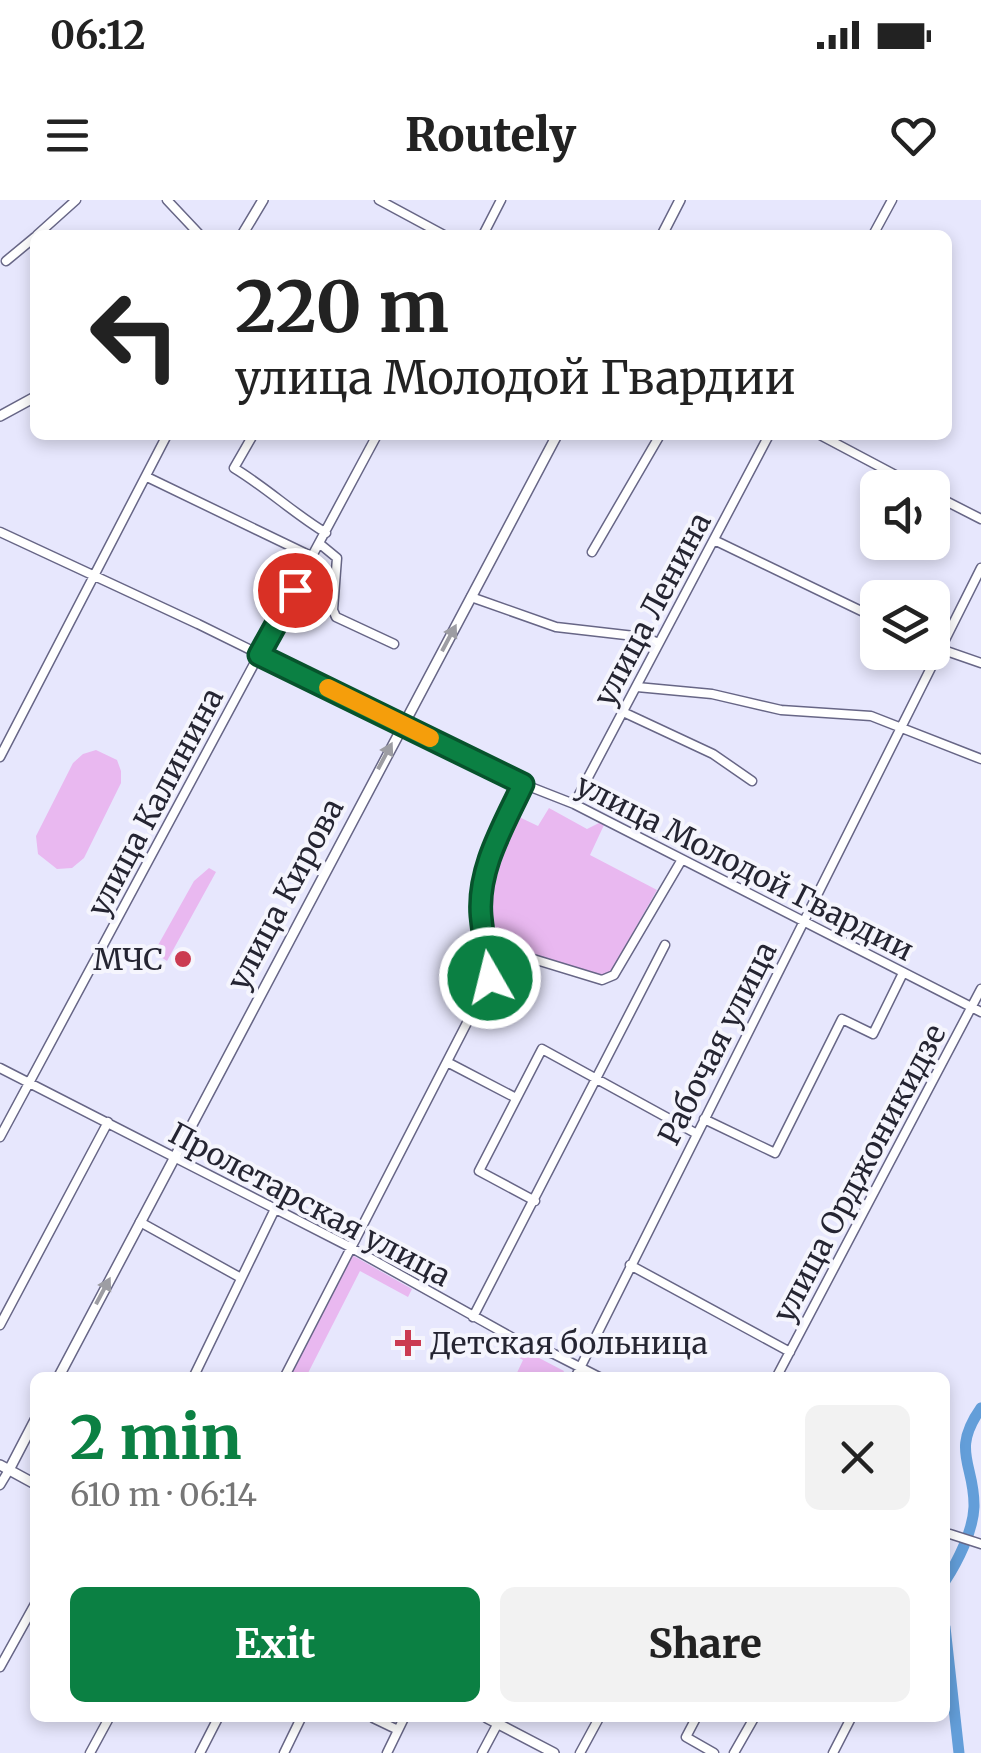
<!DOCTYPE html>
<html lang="en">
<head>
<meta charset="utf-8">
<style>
  body { margin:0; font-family:Merriweather,serif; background:#f2f2f2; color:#222; height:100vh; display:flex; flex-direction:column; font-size:38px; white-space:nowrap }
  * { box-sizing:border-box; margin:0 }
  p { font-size:32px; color:#767676 }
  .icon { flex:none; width:55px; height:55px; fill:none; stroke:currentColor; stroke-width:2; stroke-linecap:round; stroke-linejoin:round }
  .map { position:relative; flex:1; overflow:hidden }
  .drawer { position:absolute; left:30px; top:1172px; width:920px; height:350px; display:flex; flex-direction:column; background:#fff; border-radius:15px; box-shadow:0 5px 15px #0003 }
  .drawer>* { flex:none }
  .guide { position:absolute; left:30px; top:30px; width:922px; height:210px; border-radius:15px; box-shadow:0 5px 15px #0003; background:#fff; color:#222; overflow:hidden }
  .buttons { position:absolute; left:860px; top:270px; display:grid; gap:20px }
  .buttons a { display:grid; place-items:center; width:90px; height:90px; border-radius:15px; background:#fff; box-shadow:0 5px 15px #0003; font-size:50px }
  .pin { position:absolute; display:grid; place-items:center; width:85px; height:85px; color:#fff; margin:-42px; border:5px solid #fff; border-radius:50%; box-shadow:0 2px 10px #0007 }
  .me { position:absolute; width:110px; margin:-55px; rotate:352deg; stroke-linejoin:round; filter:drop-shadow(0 0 8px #0008) }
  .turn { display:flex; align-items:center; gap:35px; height:210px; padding:0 40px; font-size:45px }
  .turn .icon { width:130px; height:130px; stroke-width:2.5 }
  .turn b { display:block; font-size:70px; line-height:85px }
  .round { display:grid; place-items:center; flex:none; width:105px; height:105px; border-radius:15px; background:#f2f2f2 }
  .summary { display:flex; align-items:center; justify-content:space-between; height:170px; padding:0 40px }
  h1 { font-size:60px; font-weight:800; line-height:75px; color:#0b8043 }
  .cta { display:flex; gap:20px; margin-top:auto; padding:20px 40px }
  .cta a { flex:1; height:115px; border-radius:15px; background:#0b8043; color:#fff; font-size:40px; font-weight:800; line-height:115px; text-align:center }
  .cta a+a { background:#f2f2f2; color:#222 }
  .status { display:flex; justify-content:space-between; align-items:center; height:70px; padding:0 50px; background:#fff; direction:ltr }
  .status svg { height:28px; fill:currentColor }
  header { display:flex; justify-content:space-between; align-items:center; height:130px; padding:0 40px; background:#fff; font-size:45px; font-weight:800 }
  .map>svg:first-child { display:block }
</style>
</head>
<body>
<div class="status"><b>06:12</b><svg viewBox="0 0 49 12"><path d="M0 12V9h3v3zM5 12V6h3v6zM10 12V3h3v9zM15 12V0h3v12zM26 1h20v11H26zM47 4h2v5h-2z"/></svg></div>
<header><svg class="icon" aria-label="menu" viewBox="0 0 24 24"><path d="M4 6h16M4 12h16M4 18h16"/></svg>Routely<svg class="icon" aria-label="heart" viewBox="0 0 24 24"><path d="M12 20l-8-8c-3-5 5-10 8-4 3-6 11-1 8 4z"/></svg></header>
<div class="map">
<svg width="981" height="1553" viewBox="0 0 981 1553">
  <rect width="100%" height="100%" fill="#e7e7fd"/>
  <path fill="#e9b8f0" d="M 96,550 L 117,560 L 121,571 L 121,583 L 84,658 L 72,668 L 57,669 L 38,654 L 36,636 L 73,563 L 83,554 Z
    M 549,608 L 587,629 L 599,623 L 604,625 L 590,655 L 657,690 L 611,771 L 602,776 L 511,749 L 489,734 C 480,684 496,659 517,616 L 538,626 Z
    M 209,668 L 216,672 L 167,761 L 161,757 L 157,747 L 194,681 Z
    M 352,1055 L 412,1089 L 408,1097 L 360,1071 L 306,1177 L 288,1178 Z
    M 495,1135 L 564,1171 L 561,1177 L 515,1177 L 523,1160 L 491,1143 Z"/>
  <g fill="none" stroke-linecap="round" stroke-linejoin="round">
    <path stroke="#639ed9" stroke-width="11" d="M 945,1381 C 958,1361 973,1331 974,1307 C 975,1264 950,1252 981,1208
      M 945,1427 L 959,1553"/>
    <g stroke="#676686" stroke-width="11">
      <path id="minor" d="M 167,0 L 200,35
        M 379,0 L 444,35
        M 37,35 L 76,0
        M 483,35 L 501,0
        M 873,35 L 892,0
        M 6,61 L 35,37
        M 253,235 L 234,268 C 267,288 293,313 326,333
        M 820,235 L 920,288
        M 147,277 L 313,357
        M 932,294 L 981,319
        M 0,332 L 198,424 L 523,584 L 574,604 L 981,812
        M 714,340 L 878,419
        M 320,344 L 337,358 L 333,410 L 336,417 L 394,444
        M 592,352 L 660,235
        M 471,397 L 556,427 L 643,437 L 659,443
        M 932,446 L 981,463
        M 637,487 L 712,494 L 781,510 L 871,516 L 981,559
        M 623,512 L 713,554 L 752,581
        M 0,557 L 167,235
        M 574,604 L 769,235
        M 486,736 L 507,751 L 602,780 L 614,775 L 681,661
        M 447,862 L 516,898
        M 0,868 L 350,1047 L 522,1143 L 554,1154 L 601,1178
        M 704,919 L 775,953 L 842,819 L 873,834 L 903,773
        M 0,937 L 377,235
        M 535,1001 L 479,971 L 542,849 L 697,934
        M 140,1022 L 241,1078
        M 630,1065 L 790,1152
        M 473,1117 L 665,745
        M 0,1125 L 108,922
        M 193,1178 L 275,1009
        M 284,1178 L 490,778 C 487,753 480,726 481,700 C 483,659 506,621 523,584
        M 575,1178 L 981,368
        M 776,1178 L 981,789
        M 0,1285 L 9,1270
        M 945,1335 L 950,1334 L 981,1344
        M 0,1467 L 35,1404
        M 373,1518 L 398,1530
        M 696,1518 L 686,1537 L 714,1553
        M 90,1553 L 109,1518
        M 200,1553 L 218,1518
        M 284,1553 L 301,1518
        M 387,1553 L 404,1518
        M 482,1553 L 498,1523
        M 580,1553 L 599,1518
        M 734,1553 L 754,1518
        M 833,1553 L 851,1518"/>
    </g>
    <g stroke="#676686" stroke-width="12">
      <path id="tertiary" d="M 242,35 L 263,0
        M 662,35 L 680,0
        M 0,216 L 35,197
        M 58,1178 L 557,235
        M 0,1265 L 35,1284
        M 9,1270 L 35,1220
        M 487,1518 L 554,1553"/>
    </g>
    <use href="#minor" stroke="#fff" stroke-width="8"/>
    <use href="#tertiary" stroke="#fff" stroke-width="9"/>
  </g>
  <defs><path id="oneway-solid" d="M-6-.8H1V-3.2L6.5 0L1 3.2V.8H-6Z" transform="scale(2.5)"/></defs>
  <g fill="#9d9da3">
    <use href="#oneway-solid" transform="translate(449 438) rotate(-62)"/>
    <use href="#oneway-solid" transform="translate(385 556) rotate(-62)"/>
    <use href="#oneway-solid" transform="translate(103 1091) rotate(-62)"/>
  </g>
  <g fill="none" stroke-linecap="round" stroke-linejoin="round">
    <g stroke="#07532c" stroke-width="25">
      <path id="route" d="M 295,390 L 259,455 L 523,584 C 504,625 477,669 481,716 C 483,737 487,757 490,778"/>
    </g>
    <use href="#route" stroke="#0b8043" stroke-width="18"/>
    <path stroke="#f59e0b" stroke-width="18" d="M 328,488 L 430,538"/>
  </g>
  <g fill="#cb3b51" stroke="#f5f5fd" stroke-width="4">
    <circle cx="183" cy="759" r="10"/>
    <path d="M403 1128h10v10h10v10h-10v10h-10v-10h-10v-10h10z"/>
  </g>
  <g text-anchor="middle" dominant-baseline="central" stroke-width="8" stroke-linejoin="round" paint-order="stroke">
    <g font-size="30" fill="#252532" stroke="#f5f5fd">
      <text transform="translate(652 409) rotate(-62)">улица Ленина</text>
      <text transform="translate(155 602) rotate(-62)">улица Калинина</text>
      <text transform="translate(745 667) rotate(27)">улица Молодой Гвардии</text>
      <text transform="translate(285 694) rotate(-62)">улица Кирова</text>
      <text transform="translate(717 843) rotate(-63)">Рабочая улица</text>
      <text transform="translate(859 973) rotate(-62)">улица Орджоникидзе</text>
      <text transform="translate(310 1004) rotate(28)">Пролетарская улица</text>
    </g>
    <g font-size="30" fill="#252532" stroke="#f5f5fd" text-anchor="end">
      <text x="163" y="759">МЧС</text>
      <text x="430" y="1143" text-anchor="start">Детская больница</text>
    </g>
  </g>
</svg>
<div class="buttons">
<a><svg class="icon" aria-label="sound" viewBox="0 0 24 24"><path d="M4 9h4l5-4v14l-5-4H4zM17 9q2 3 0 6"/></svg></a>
<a><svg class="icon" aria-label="layers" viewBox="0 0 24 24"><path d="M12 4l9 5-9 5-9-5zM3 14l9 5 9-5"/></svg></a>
</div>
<div class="pin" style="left:295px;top:390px;background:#d93025"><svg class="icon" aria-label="arrive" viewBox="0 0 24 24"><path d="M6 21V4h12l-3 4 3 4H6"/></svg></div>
<svg class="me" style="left:490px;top:778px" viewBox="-20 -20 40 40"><circle r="17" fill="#0b8043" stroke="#fff" stroke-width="3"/><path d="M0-11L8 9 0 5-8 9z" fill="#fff"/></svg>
<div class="guide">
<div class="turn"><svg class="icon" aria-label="left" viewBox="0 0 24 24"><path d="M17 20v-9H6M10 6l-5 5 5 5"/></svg><div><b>220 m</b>улица Молодой Гвардии</div></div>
</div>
<section class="drawer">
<div class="summary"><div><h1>2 min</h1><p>610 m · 06:14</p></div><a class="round"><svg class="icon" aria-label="close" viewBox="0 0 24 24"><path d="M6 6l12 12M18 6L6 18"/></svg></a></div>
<div class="cta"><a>Exit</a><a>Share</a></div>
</section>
</div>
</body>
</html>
